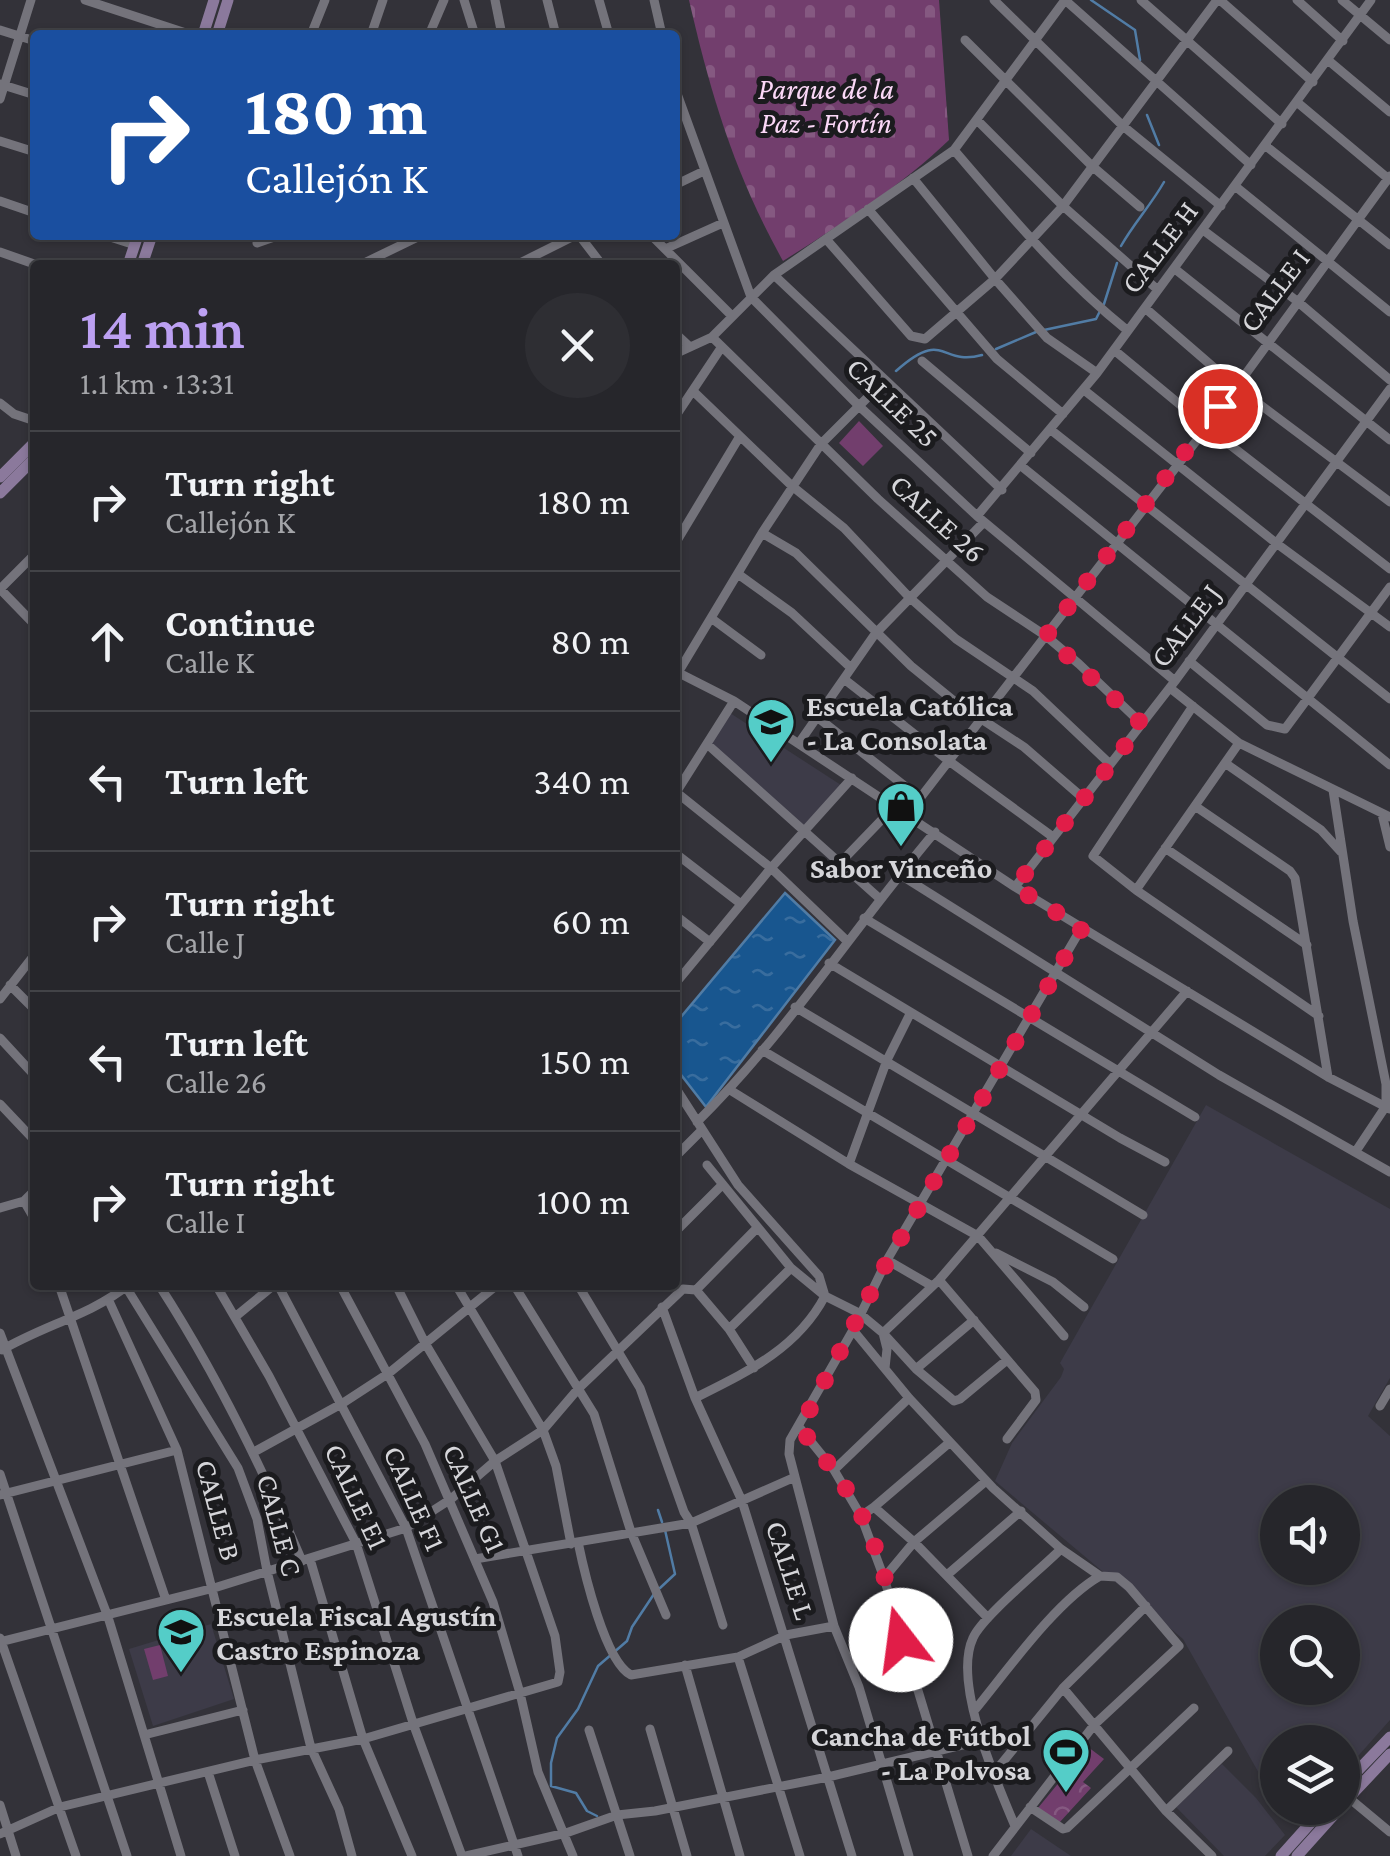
<!DOCTYPE html>
<html lang="en">
<head>
<meta charset="utf-8">
<style>
  body { margin:0; font-family:"Crimson Pro",serif; background:#2e2e33; color:#f1f3f6; height:100vh; display:flex; flex-direction:column; font-size:38px; white-space:nowrap }
  * { box-sizing:border-box; margin:0 }
  p { font-size:32px; color:#a4a5a9 }
  .icon { flex:none; width:55px; height:55px; fill:none; stroke:currentColor; stroke-width:2; stroke-linecap:round; stroke-linejoin:round }
  .map { position:relative; flex:1; overflow:hidden }
  .side { position:absolute; left:30px; top:260px; width:650px; height:1030px; display:flex; flex-direction:column; background:#26262b; border-radius:10px; box-shadow:0 2px 8px #0004,0 0 0 2px #424347 }
  .side>* { flex:none }
  .banner { position:absolute; left:30px; top:30px; width:650px; height:210px; border-radius:10px; box-shadow:0 2px 8px #0004,0 0 0 2px #424347; background:#1a4fa0; color:#fff; overflow:hidden }
  .buttons { position:absolute; left:1260px; top:1485px; display:grid; gap:20px }
  .buttons a { display:grid; place-items:center; width:100px; height:100px; border-radius:50%; background:#26262b; box-shadow:0 2px 8px #0004,0 0 0 2px #424347; font-size:50px }
  .pin { position:absolute; display:grid; place-items:center; width:85px; height:85px; color:#fff; margin:-42px; border:5px solid #fff; border-radius:50%; box-shadow:0 2px 10px #0007 }
  .me { position:absolute; width:110px; margin:-55px; rotate:345deg; stroke-linejoin:round; filter:drop-shadow(0 0 8px #0008) }
  .turn { display:flex; align-items:center; gap:35px; height:210px; padding:0 50px; font-size:45px }
  .turn .icon { width:130px; height:130px; stroke-width:2.5 }
  .turn b { display:block; font-size:70px; line-height:85px }
  .round { display:grid; place-items:center; flex:none; width:105px; height:105px; border-radius:52px; background:#2e2e33 }
  .overview { display:flex; align-items:center; justify-content:space-between; height:170px; padding:0 50px }
  h1 { font-size:60px; font-weight:600; line-height:75px; color:#bca0f2 }
  ul { padding:0; list-style:none }
  li { display:flex; align-items:center; gap:30px; height:140px; padding:0 50px; border-top:2px solid #424347 }
  li div { flex:1 }
  li b { display:block; font-size:38px }
  li em { font-style:normal }
  .map>svg:first-child { display:block }
</style>
</head>
<body>
<div class="map">
<svg width="1390" height="1856" viewBox="0 0 1390 1856">
  <defs>
    <pattern id="cemetery-stones" width="16" height="16" patternUnits="userSpaceOnUse" patternTransform="scale(2.5)"><rect width="16" height="16" fill="#723e6d"/><path d="M2 7V4a2 2 0 0 1 4 0v3zM10 15v-3a2 2 0 0 1 4 0v3z" fill="#855981"/></pattern>
    <pattern id="park-crowns" width="20" height="18" patternUnits="userSpaceOnUse" patternTransform="scale(2.5)"><rect width="20" height="18" fill="#723e6d"/><path d="M2 6a3 3 0 1 1 6 0M12 15a3 3 0 1 1 6 0" fill="none" stroke="#855981"/></pattern>
    <pattern id="water-ripples" width="26" height="14" patternUnits="userSpaceOnUse" patternTransform="scale(2.5)"><rect width="26" height="14" fill="#18568f"/><path d="M2 4q2-2 4 0t4 0M15 11q2-2 4 0t4 0" fill="none" stroke="#396d9e"/></pattern>
  </defs>
  <rect width="100%" height="100%" fill="#333239"/>
  <path fill="#3d3b48" fill-rule="evenodd" d="M 730,713 L 841,785 L 804,828 L 709,744 Z
    M 1206,1105 L 1390,1209 L 1390,1378 L 1368,1416 L 1390,1436 L 1390,1720 L 1343,1773 L 1342,1742 L 1278,1742 L 1277,1796 L 1260,1775 L 1183,1639 L 995,1481 L 1012,1443 L 1061,1377 L 1064,1369 L 1060,1363 ZM 1278,1502 L 1342,1502 L 1342,1568 L 1278,1568 ZM 1278,1622 L 1342,1622 L 1342,1688 L 1278,1688 Z
    M 211,1624 L 234,1699 L 153,1726 L 129,1649 Z
    M 1222,1764 L 1256,1798 L 1285,1835 L 1265,1856 L 1224,1856 L 1176,1807 Z
    M 1031,1829 L 1071,1856 L 1011,1856 Z"/>
  <path fill="#723e6d" d="M 859,421 L 883,446 L 863,466 L 839,443 Z
    M 160,1645 L 168,1676 L 153,1680 L 144,1649 Z"/>
  <path fill="url(#cemetery-stones)" d="M 689,0 L 939,0 L 949,140 C 900,187 840,225 783,261 C 735,175 711,96 689,0 Z"/>
  <path fill="url(#park-crowns)" d="M 1088,1747 L 1104,1759 L 1083,1782 L 1091,1788 L 1059,1823 L 1038,1808 Z"/>
  <path fill="url(#water-ripples)" stroke="#517ca5" stroke-width="2.5" d="M 785,893 L 835,940 L 706,1107 L 675,1067 L 675,1024 Z"/>
  <g fill="none" stroke-linecap="round" stroke-linejoin="round">
    <path stroke="#517ca5" stroke-width="2.5" d="M 1091,0 L 1135,30 L 1140,60
      M 1147,115 L 1159,145
      M 1121,246 C 1134,223 1151,205 1164,182
      M 1104,304 L 1117,263
      M 1044,330 L 1096,319 L 1100,311
      M 996,349 L 1036,332
      M 896,371 C 945,327 940,367 982,355
      M 658,1510 L 662,1522
      M 660,1588 L 675,1574 L 665,1530
      M 597,1816 L 587,1811 L 576,1793 L 551,1786 L 551,1763 L 557,1738 L 578,1709 L 598,1666 L 627,1641 L 632,1627 L 654,1594"/>
    <path stroke="#74737b" stroke-width="9" d="M 85,0 L 192,35
      M 464,0 L 475,35
      M 495,0 L 502,35
      M 547,0 L 556,35
      M 599,0 L 609,35
      M 654,0 L 662,35
      M 994,0 L 1123,126 L 1221,206
      M 1065,0 L 1251,165
      M 1141,0 L 1282,124
      M 1220,0 L 1313,82
      M 1297,0 L 1343,41
      M 1342,0 L 1390,40
      M 0,30 L 35,41
      M 311,35 L 325,0
      M 371,35 L 383,0
      M 429,35 L 444,0
      M 965,40 L 1092,166 L 1140,207
      M 1329,61 L 1390,112
      M 0,84 L 35,95
      M 675,88 L 751,297 L 860,407 L 977,516 L 1175,681
      M 0,99 L 31,0
      M 1298,103 L 1390,180
      M 977,120 L 1063,206 L 1158,290
      M 0,141 L 35,152
      M 1266,146 L 1390,245
      M 954,150 C 1009,214 1062,278 1128,331
      M 913,178 L 995,279 L 1047,338 L 1097,373
      M 675,185 L 704,171
      M 1235,186 L 1390,312
      M 0,201 L 35,213
      M 868,209 L 997,359 L 1063,414
      M 1203,230 L 1297,301 L 1390,380
      M 104,235 L 135,245
      M 579,235 L 602,265
      M 651,235 L 732,316
      M 826,239 L 911,336 L 925,339 L 995,279 L 1063,206 L 1217,0
      M 257,243 L 280,235
      M 665,249 L 723,223
      M 0,252 L 37,265
      M 360,265 L 422,235
      M 516,265 L 576,235
      M 1175,269 L 1390,440
      M 774,275 L 1002,490
      M 1145,308 L 1234,385 L 1390,502
      M 675,333 L 690,347
      M 712,337 L 878,499 L 987,597 L 1046,636 L 1079,664 L 1142,724
      M 1114,350 L 1207,427 L 1390,569
      M 675,354 L 712,337 L 774,275 L 954,150 L 1065,0
      M 922,361 L 1031,453
      M 1084,390 L 1276,543 L 1390,627
      M 693,391 L 792,486 L 844,528 L 909,597 L 956,639 L 1033,691 L 1110,764
      M 0,403 L 14,414 L 35,421
      M 675,417 L 721,348
      M 1051,430 L 1390,699
      M 1020,465 L 1390,765
      M 977,516 L 1097,373 L 1371,0
      M 762,533 L 796,553 L 911,666 L 954,701 L 1024,747 L 1083,798
      M 675,544 L 740,436
      M 738,574 L 792,613 L 851,668
      M 0,589 L 35,625
      M 0,589 L 35,554
      M 711,618 L 761,655
      M 1189,661 L 1267,725 L 1285,729 L 1390,587
      M 675,671 L 734,701 L 1015,887 L 1328,1077 L 1390,1109
      M 676,676 L 762,533 L 821,444 L 884,381
      M 844,679 L 949,761 L 1053,837
      M 1170,688 L 1239,743 L 1390,817
      M 1193,706 L 1093,856 L 1136,890 L 1319,1016
      M 817,717 L 920,798
      M 799,743 L 875,634 L 984,522
      M 707,744 L 879,898
      M 1225,763 L 1321,830 L 1341,852
      M 1333,790 L 1353,921 L 1386,1084 L 1386,1106 L 1356,1151
      M 676,792 L 771,868 L 847,941
      M 675,794 L 734,701
      M 1195,806 L 1290,871 L 1295,878 L 1328,1077
      M 1382,814 L 1390,847
      M 907,815 L 1207,427 L 1390,176
      M 1165,848 L 1307,945
      M 675,853 L 741,904
      M 840,863 L 894,807
      M 899,874 L 1219,1075 L 1390,1172
      M 1015,887 L 1175,681 L 1390,389
      M 1136,890 L 1239,743
      M 675,915 L 710,942
      M 864,918 L 1195,1117
      M 829,963 L 1120,1138 L 1165,1162
      M 675,984 L 771,868 L 852,778
      M 10,985 L 35,1010
      M 0,999 L 35,954
      M 795,1007 L 1143,1215
      M 0,1038 L 35,1076
      M 762,1050 L 1113,1259
      M 675,1087 L 738,1185 L 819,1276 L 825,1296 C 797,1349 747,1372 695,1398
      M 730,1090 L 849,1164 L 978,1236 L 1064,1336
      M 0,1104 L 35,1141
      M 697,1122 C 784,1037 855,926 935,832
      M 675,1157 L 702,1130
      M 849,1164 L 887,1060 L 910,1014
      M 707,1165 L 791,1268 L 825,1296 L 859,1313 L 883,1333 L 887,1349 L 885,1368
      M 24,1201 L 35,1220
      M 0,1208 L 24,1201 L 35,1190
      M 675,1232 L 722,1185
      M 996,1253 L 1053,1282 L 1084,1307
      M 887,1260 L 932,1286
      M 939,1280 L 1035,1392 L 1036,1400 L 1007,1439
      M 59,1285 L 166,1600
      M 159,1285 C 216,1373 261,1465 302,1561
      M 216,1285 L 269,1376 L 356,1543 L 414,1726 L 462,1856
      M 278,1285 L 406,1528 L 518,1856
      M 340,1285 L 425,1444 L 493,1602 L 520,1693 L 538,1772 L 573,1856
      M 456,1285 L 543,1430 L 556,1466 L 571,1544
      M 514,1285 L 594,1414 L 631,1532 L 666,1615
      M 578,1285 L 640,1388 L 684,1512 L 691,1523 L 723,1625
      M 126,1287 L 238,1468 L 257,1519 L 267,1571 L 311,1748 L 339,1809 L 352,1856
      M 683,1289 L 696,1290 L 757,1228
      M 696,1290 L 729,1329 L 754,1368
      M 109,1301 L 177,1450 L 255,1760 L 290,1856
      M 662,1307 L 695,1398 L 742,1501 L 852,1856
      M 235,1317 L 274,1285
      M 729,1329 L 791,1268
      M 853,1330 L 909,1398 L 993,1488 L 1061,1549 L 1100,1576 L 1117,1577 L 1129,1587 L 1179,1646 L 1094,1725 L 993,1856
      M 0,1333 L 108,1617 L 181,1856
      M 2,1350 C 42,1326 93,1314 128,1285
      M 1007,1360 L 960,1399 L 954,1401 L 916,1369 L 883,1333 L 939,1280 L 1187,991
      M 916,1369 L 974,1320
      M 1380,1406 L 1390,1389
      M 800,1428 L 834,1470 L 861,1516 L 874,1507 L 914,1542 L 988,1618
      M 254,1452 L 343,1403 L 389,1373 L 497,1285
      M 834,1470 L 909,1398
      M 0,1474 L 127,1856
      M 795,1477 L 834,1626 L 859,1687 L 909,1856
      M 0,1495 L 177,1450
      M 874,1507 L 949,1443
      M 861,1516 L 884,1578 L 968,1856
      M 578,1542 C 584,1571 605,1662 631,1675 L 738,1657 L 786,1635 L 834,1626
      M 310,1559 L 363,1739 L 412,1856
      M 475,1559 L 691,1523 L 795,1477 L 789,1454 L 790,1440 L 853,1330 L 887,1260 L 1082,927
      M 947,1575 L 1021,1511
      M 884,1578 L 914,1542 L 986,1481
      M 0,1638 L 76,1856
      M 0,1642 L 214,1588 L 406,1528 L 451,1499 L 495,1461 L 543,1430 L 578,1389 L 683,1289
      M 738,1657 L 800,1856
      M 685,1665 L 740,1856
      M 1063,1688 L 1166,1811 L 1212,1856
      M 974,1711 C 1007,1671 1056,1601 1100,1576
      M 650,1729 L 687,1856
      M 589,1730 L 630,1856
      M 144,1735 L 243,1710
      M 208,1772 L 235,1856
      M 993,1774 L 1063,1688 L 1146,1606
      M 1349,1798 L 1390,1832
      M 0,1805 L 16,1856
      M 1030,1807 L 1063,1829 L 1067,1828 L 1194,1708
      M 1166,1811 L 1228,1751
      M 1015,1826 C 997,1783 952,1683 973,1638 C 982,1617 1041,1569 1061,1549
      M 0,1834 L 60,1807 L 255,1760 L 363,1739 L 558,1682 L 560,1672 L 555,1636 L 495,1461 L 425,1343 L 396,1285
      M 466,1856 L 566,1833 L 617,1815 L 655,1811 L 828,1777 L 979,1741"/>
    <path stroke="#8b799c" stroke-width="11" d="M 203,35 L 214,0
      M 217,35 L 228,0
      M 128,265 L 138,235
      M 142,265 L 152,235
      M 0,477 L 35,442
      M 0,493 L 35,458
      M 1342,1787 L 1390,1737
      M 1342,1805 L 1390,1754
      M 1281,1856 L 1324,1808
      M 1297,1856 L 1340,1808"/>
  </g>
  <g fill="none" stroke-linecap="round" stroke-linejoin="round">
    <path stroke="#e11d48" stroke-width="18" stroke-dasharray="0 32.4" d="M 901,1640 C 890,1598 880,1551 860,1512 C 843,1481 822,1455 800,1428 L 888,1260 L 1082,928 L 1015,887 L 1142,724 L 1046,636 L 1220,406"/>
  </g>
  <defs>
    <g id="school-pin" transform="scale(2.5)"><path d="M0 17L-7.5 6A9.5 9.5 0 1 1 7.5 6Z" fill="#54cdc8" stroke="#1b1b1e"/><path d="M0-5L7-2L0 1L-7-2ZM-4 1L0 2.5L4 1V4Q0 6-4 4Z" fill="#111"/></g>
    <g id="shop-pin" transform="scale(2.5)"><path d="M0 17L-7.5 6A9.5 9.5 0 1 1 7.5 6Z" fill="#54cdc8" stroke="#1b1b1e"/><path d="M-5-2.5h2.3a2.7 3.5 0 0 1 5.4 0H5L5.5 6h-11ZM-1.5-2.5h3a1.5 2.3 0 0 0-3 0Z" fill="#111"/></g>
    <g id="stadium-pin" transform="scale(2.5)"><path d="M0 17L-7.5 6A9.5 9.5 0 1 1 7.5 6Z" fill="#54cdc8" stroke="#1b1b1e"/><path d="M0-5a6.5 5 0 1 0 0 10a6.5 5 0 1 0 0-10ZM-3.5-1.8h7v3.6h-7Z" fill="#111"/></g>
  </defs>
  <g fill-rule="evenodd">
    <use href="#school-pin" x="771" y="722"/>
    <use href="#shop-pin" x="901" y="806"/>
    <use href="#school-pin" x="181" y="1632"/>
    <use href="#stadium-pin" x="1066" y="1752"/>
  </g>
  <g text-anchor="middle" dominant-baseline="central" stroke-width="10" stroke-linejoin="round" paint-order="stroke">
    <g font-size="30" font-style="italic" fill="#fbd8f7" stroke="#1b1b1e">
      <text x="826" y="88">Parque de la<tspan x="826" dy="34">Paz - Fortín</tspan></text>
    </g>
    <g font-size="30" fill="#d5d5d9" stroke="#1b1b1e">
      <text transform="translate(1159 247) rotate(-53)">CALLE H</text>
      <text transform="translate(1274 290) rotate(-53)">CALLE I</text>
      <text transform="translate(893 402) rotate(44)">CALLE 25</text>
      <text transform="translate(938 518) rotate(42)">CALLE 26</text>
      <text transform="translate(1185 625) rotate(-53)">CALLE J</text>
      <text transform="translate(357 1496) rotate(65)">CALLE E1</text>
      <text transform="translate(415 1498) rotate(66)">CALLE F1</text>
      <text transform="translate(475 1498) rotate(66)">CALLE G1</text>
      <text transform="translate(219 1510) rotate(75)">CALLE B</text>
      <text transform="translate(280 1525) rotate(75)">CALLE C</text>
      <text transform="translate(791 1570) rotate(72)">CALLE L</text>
    </g>
    <g font-size="30" font-weight="bold" fill="#d5d5d9" stroke="#1b1b1e" text-anchor="start">
      <text x="806" y="705">Escuela Católica<tspan x="806" dy="34">- La Consolata</tspan></text>
      <text x="901" y="867" text-anchor="middle">Sabor Vinceño</text>
      <text x="216" y="1615">Escuela Fiscal Agustín<tspan x="216" dy="34">Castro Espinoza</tspan></text>
      <text x="1031" y="1735" text-anchor="end">Cancha de Fútbol<tspan x="1031" dy="34">- La Polvosa</tspan></text>
    </g>
  </g>
</svg>
<div class="buttons">
<a><svg class="icon" aria-label="sound" viewBox="0 0 24 24"><path d="M4 9h4l5-4v14l-5-4H4zM17 9q2 3 0 6"/></svg></a>
<a><svg class="icon" aria-label="search" viewBox="0 0 24 24"><circle cx="10" cy="10" r="6"/><path d="M15 15l6 6"/></svg></a>
<a><svg class="icon" aria-label="layers" viewBox="0 0 24 24"><path d="M12 4l9 5-9 5-9-5zM3 14l9 5 9-5"/></svg></a>
</div>
<div class="pin" style="left:1220px;top:406px;background:#d93025"><svg class="icon" aria-label="arrive" viewBox="0 0 24 24"><path d="M6 21V4h12l-3 4 3 4H6"/></svg></div>
<svg class="me" style="left:901px;top:1640px" viewBox="-20 -20 40 40"><circle r="19" fill="#fff"/><path d="M0-13L10 11 0 6-10 11z" fill="#e11d48"/></svg>
<div class="banner">
<div class="turn"><svg class="icon" aria-label="right" viewBox="0 0 24 24"><path d="M7 20v-9h11M14 6l5 5-5 5"/></svg><div><b>180 m</b>Callejón K</div></div>
</div>
<section class="side">
<div class="overview"><div><h1>14 min</h1><p>1.1 km · 13:31</p></div><a class="round"><svg class="icon" aria-label="close" viewBox="0 0 24 24"><path d="M6 6l12 12M18 6L6 18"/></svg></a></div>
<ul>
<li><svg class="icon" aria-label="right" viewBox="0 0 24 24"><path d="M7 20v-9h11M14 6l5 5-5 5"/></svg><div><b>Turn right</b><p>Callejón K</p></div><em>180 m</em></li>
<li><svg class="icon" aria-label="ahead" viewBox="0 0 24 24"><path d="M12 20V5M6 11l6-6 6 6"/></svg><div><b>Continue</b><p>Calle K</p></div><em>80 m</em></li>
<li><svg class="icon" aria-label="left" viewBox="0 0 24 24"><path d="M17 20v-9H6M10 6l-5 5 5 5"/></svg><div><b>Turn left</b></div><em>340 m</em></li>
<li><svg class="icon" aria-label="right" viewBox="0 0 24 24"><path d="M7 20v-9h11M14 6l5 5-5 5"/></svg><div><b>Turn right</b><p>Calle J</p></div><em>60 m</em></li>
<li><svg class="icon" aria-label="left" viewBox="0 0 24 24"><path d="M17 20v-9H6M10 6l-5 5 5 5"/></svg><div><b>Turn left</b><p>Calle 26</p></div><em>150 m</em></li>
<li><svg class="icon" aria-label="right" viewBox="0 0 24 24"><path d="M7 20v-9h11M14 6l5 5-5 5"/></svg><div><b>Turn right</b><p>Calle I</p></div><em>100 m</em></li>
</ul>
</section>
</div>
</body>
</html>
